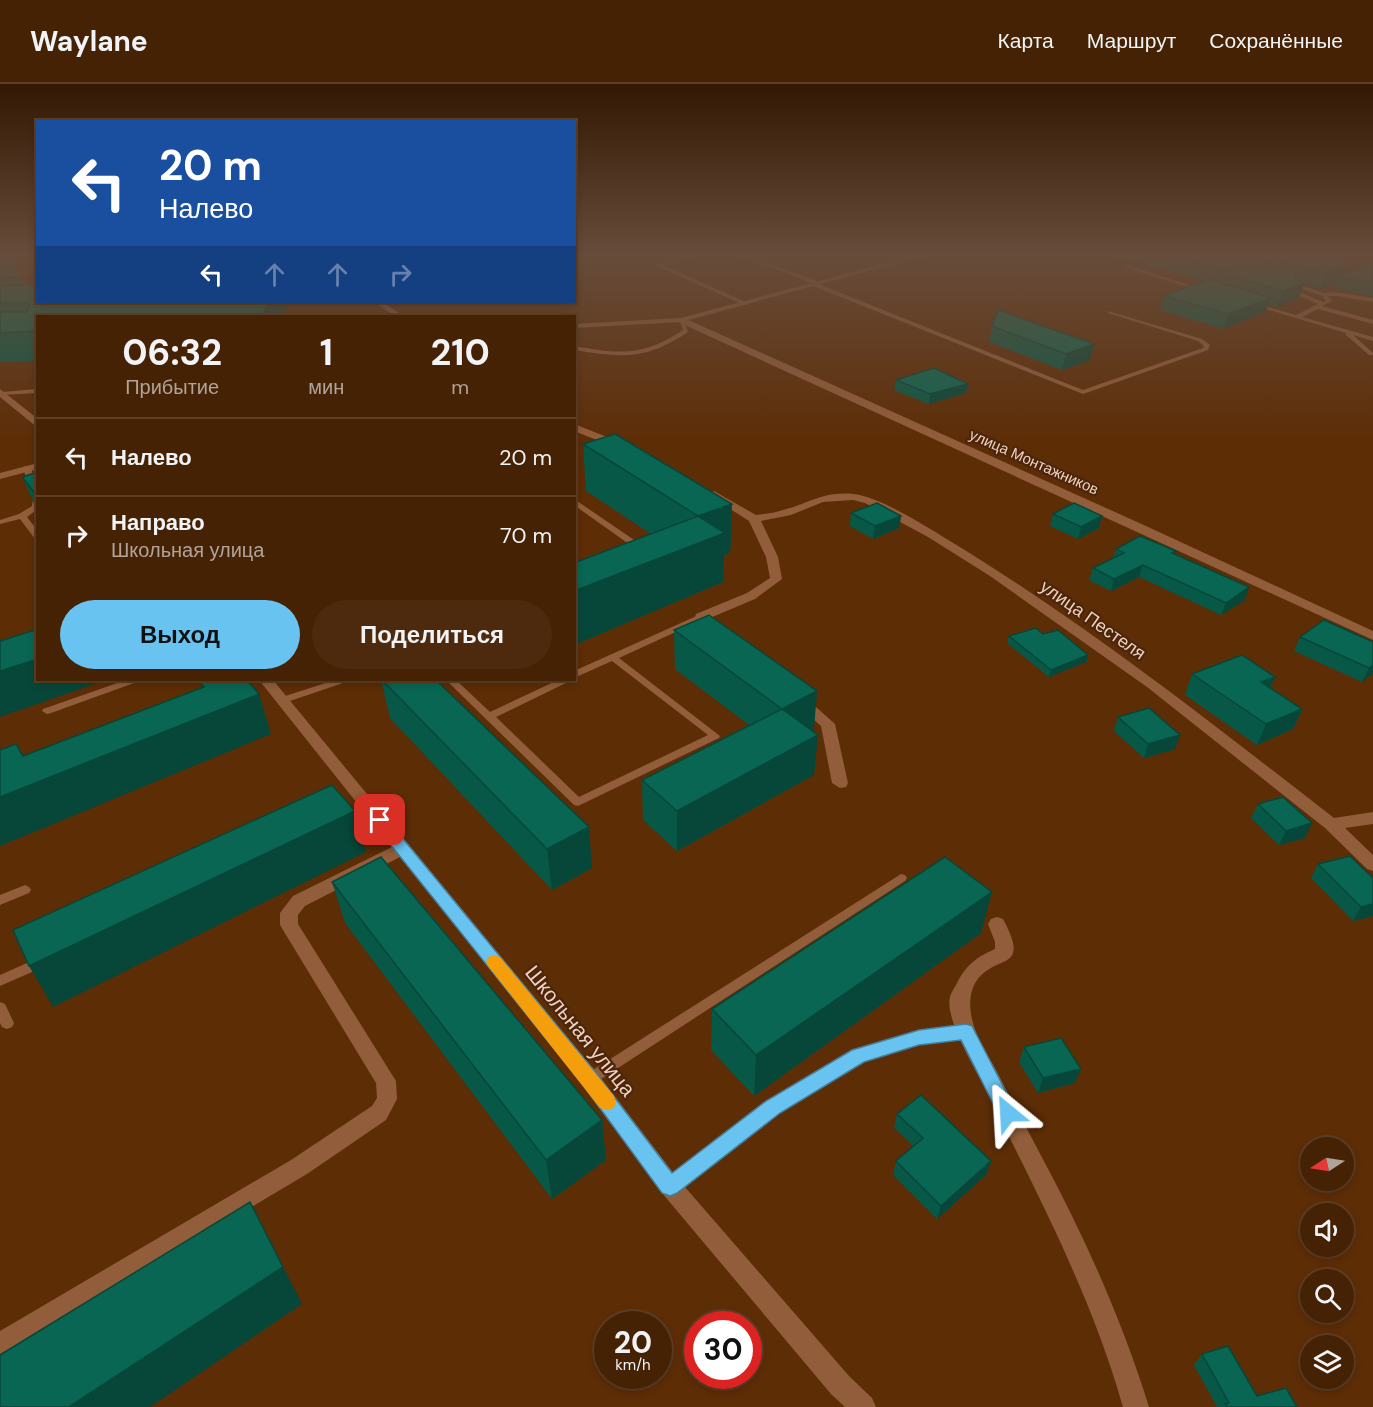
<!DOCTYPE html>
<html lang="ru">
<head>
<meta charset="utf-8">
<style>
  body { margin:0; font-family:"DM Sans",sans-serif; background:#4d2a0e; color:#f1f3f6; height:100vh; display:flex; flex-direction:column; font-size:22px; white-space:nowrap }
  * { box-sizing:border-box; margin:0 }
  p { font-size:20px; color:#b0a49a }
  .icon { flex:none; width:33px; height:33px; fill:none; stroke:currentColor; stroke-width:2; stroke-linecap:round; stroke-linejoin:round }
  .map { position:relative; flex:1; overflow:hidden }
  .details { position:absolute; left:36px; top:231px; width:540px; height:366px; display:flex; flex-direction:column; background:#462204; border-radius:0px; box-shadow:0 3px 9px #0003,0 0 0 2px #5e3f26 }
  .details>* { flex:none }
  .hud { position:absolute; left:36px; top:36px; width:540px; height:183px; border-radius:0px; box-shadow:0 3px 9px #0003,0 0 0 2px #5e3f26; background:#1a4fa0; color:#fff; overflow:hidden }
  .needle { width:39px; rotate:258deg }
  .tools { position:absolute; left:1300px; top:1053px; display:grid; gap:12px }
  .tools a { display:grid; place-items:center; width:54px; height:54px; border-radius:50%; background:#462204; box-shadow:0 3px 9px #0003,0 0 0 2px #5e3f26; font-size:30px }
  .speed { position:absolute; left:594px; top:1227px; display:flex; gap:12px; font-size:30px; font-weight:700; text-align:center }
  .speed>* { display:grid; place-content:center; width:78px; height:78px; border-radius:50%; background:#462204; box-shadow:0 3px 9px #0003,0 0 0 2px #5e3f26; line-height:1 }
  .speed small { font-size:15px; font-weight:400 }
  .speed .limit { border:9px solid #d22; background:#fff; color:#111 }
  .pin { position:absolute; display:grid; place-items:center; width:51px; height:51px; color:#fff; margin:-26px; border-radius:12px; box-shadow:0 3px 9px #0006 }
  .me { position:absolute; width:66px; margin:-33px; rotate:333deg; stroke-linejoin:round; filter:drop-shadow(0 0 4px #0008) }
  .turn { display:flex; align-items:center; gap:21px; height:126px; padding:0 24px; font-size:27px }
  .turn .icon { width:78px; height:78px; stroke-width:2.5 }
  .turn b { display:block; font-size:42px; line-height:51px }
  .lanes { display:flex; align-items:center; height:57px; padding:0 24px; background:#0003; justify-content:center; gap:30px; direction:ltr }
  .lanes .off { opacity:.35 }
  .eta { display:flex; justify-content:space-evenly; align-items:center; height:102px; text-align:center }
  .eta b { font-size:36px; font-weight:700; line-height:42px }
  .button { display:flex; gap:12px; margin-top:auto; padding:12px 24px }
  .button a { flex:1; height:69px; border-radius:36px; background:#69c3f1; color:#111; font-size:24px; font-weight:700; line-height:69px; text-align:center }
  .button a+a { background:#4d2a0e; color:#f1f3f6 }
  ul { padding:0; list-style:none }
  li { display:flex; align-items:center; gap:18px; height:78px; padding:0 24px; border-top:2px solid #5e3f26 }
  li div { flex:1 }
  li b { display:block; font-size:22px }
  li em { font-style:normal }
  header { display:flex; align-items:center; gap:36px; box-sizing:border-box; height:84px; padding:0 30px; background:#462204; border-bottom:2px solid #5e3f26 }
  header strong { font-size:28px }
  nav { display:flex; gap:33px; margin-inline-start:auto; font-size:21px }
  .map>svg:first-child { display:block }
</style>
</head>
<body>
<header>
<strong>Waylane</strong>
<nav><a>Карта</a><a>Маршрут</a><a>Сохранённые</a></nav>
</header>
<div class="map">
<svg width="1373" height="1323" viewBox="0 0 1373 1323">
  <rect width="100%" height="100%" fill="#5d2d06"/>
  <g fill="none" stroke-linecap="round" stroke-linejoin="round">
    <path fill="#925d3a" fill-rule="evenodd" d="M 689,172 L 697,172 L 662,181 L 748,219 L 748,221 L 744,221 L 654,181 Z
      M 734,172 L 758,175 L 822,199 L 821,201 L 1083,306 L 1203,264 L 1204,262 L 1198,257 L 1108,229 L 1108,227 L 1202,255 L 1210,261 L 1208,266 L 1083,310 L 813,202 L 814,200 L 755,177 Z
      M 1126,182 L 1130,182 L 1205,206 L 1200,207 L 1126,184 Z
      M 1290,197 L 1324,209 L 1336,208 L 1373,214 L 1373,218 L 1336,212 L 1328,212 L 1332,217 L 1322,222 L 1373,236 L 1373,240 L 1318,225 L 1302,233 L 1373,253 L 1373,257 L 1353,251 L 1373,269 L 1373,271 L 1369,271 L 1346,251 L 1346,249 L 1252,221 L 1255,219 L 1296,231 L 1318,220 L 1292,209 L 1291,201 L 1287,199 ZM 1296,203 L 1322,212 L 1326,217 L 1323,218 L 1297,207 Z
      M 679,235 L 684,236 L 688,248 C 646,276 623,274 574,266 L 574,262 C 620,270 642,273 683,246 Z
      M 38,305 L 38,309 L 0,311 L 0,309 L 2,308 Z
      M 24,382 L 31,384 L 38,405 L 38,425 L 27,433 L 38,447 L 38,455 L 35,455 L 20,435 L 0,440 L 0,436 L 19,430 L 32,422 L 33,415 L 23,384 Z
      M 574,415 L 646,464 L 646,468 L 640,468 L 574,421 Z
      M 701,530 L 706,533 L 704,535 L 619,574 L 720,652 L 719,654 L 578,722 L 574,721 L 446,596 L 456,596 L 490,628 L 558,596 L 570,596 L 568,598 L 496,633 L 579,713 L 708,651 L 612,577 L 574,594 L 574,587 Z
      M 126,596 L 139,596 L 137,598 L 51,629 L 47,630 L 42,627 L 43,625 Z
      M 335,596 L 348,596 L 346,598 L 287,618 L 283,619 L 278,616 L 279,614 Z
      M 901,790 L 905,791 L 907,794 L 905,797 L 595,999 L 590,1001 L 585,999 L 583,995 L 585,991 Z
      M 25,801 L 29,803 L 31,806 L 29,809 L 0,821 L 0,811 Z
      M 43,872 L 48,873 L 49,877 L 48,881 L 0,902 L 0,891 Z
      M 0,918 L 5,920 L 14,939 L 12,943 L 7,945 L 2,943 L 0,939 Z
      M 966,942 L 971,944 L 973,948 L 971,952 L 919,959 L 863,977 L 778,1028 L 675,1107 L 670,1109 L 665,1107 L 662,1102 L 665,1097 L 768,1018 L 854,968 L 919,947 Z"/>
    <path fill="#925d3a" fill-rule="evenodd" d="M 678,234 L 684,234 L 1146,442 L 1373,547 L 1373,556 L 678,238 Z
      M 0,305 L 38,335 L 38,344 L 0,313 Z
      M 574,340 L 625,360 L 626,362 L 617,364 L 574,347 Z
      M 38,379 L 38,385 L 0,395 L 0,389 Z
      M 714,407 L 756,431 C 765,430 774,429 783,426 C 808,420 823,407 853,410 C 879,412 927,443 950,457 C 1085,539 1209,637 1334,734 L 1373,728 L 1373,740 L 1345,744 L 1373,771 L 1373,787 L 1367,785 L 1325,744 L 1147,603 L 990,492 L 928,453 L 865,419 L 853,416 L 823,418 L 791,431 L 761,437 L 778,473 L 782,495 L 755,515 L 710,534 L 725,548 L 723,551 L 713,551 L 696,536 L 695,533 L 696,530 L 747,509 L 770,494 L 766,473 L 749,437 L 710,412 L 709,410 Z
      M 259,596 L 273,596 L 597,989 L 678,1095 L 849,1292 L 872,1314 L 876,1323 L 845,1323 L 831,1310 L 662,1109 L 583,1001 L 400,773 L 305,822 L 298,831 L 298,840 L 396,997 L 397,1015 L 386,1036 L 307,1090 L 0,1273 L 0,1247 L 291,1076 L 372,1022 L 377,1014 L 376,999 L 283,846 L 280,841 L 280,829 L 293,812 L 392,763 Z
      M 801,613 L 806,614 L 835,640 L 848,699 L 846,703 L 840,704 L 832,699 L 821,642 L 796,620 L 794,617 Z
      M 997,833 L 1003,835 C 1008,845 1016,859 1013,869 C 1011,877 997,880 991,884 C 966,897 967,925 976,948 C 981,961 990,975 997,988 C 1013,1019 1030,1050 1046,1081 C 1087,1158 1123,1239 1149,1323 L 1123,1323 C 1090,1207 1033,1101 979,993 C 970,975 945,933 950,913 C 951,909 954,904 956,901 C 966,881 975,874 995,865 L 995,858 L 988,840 L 991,835 Z"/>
    <path fill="#925d3a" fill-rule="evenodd" d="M 912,172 L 924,172 L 681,238 L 574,244 L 574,240 L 681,234 Z
      M 373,218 L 382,218 L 404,232 L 395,232 Z"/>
  </g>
  <path fill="#085847" d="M 0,172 L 21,193 L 24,201 L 38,218 L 290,218 L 282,232 L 38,232 L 38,277 L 0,278 Z
    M 574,172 L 576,172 L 576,202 L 574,202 Z
    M 1114,172 L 1323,172 L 1350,187 L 1373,178 L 1373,212 L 1334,204 L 1335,199 L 1321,205 L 1303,200 L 1299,214 L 1277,223 L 1268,220 L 1266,227 L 1224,245 L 1160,226 L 1164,212 L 1204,197 Z
    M 992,242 L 1090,276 L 1062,286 L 989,258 Z
    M 896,296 L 968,300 L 966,309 L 929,320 L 894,306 Z
    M 583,360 L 732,420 L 730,469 L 724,471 L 723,498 L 574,561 L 574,479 L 651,450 L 586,407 Z
    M 38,388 L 38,429 L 23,394 Z
    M 851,429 L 901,432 L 899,444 L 873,455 L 850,442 Z
    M 1053,430 L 1102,432 L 1099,444 L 1078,455 L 1050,442 Z
    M 1116,465 L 1175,470 L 1245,516 L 1221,531 L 1139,493 L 1111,507 L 1089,496 L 1093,484 L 1113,474 Z
    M 674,546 L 814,646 L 812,647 L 814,691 L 677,767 L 643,736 L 642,696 L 749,641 L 675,585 Z
    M 1043,550 L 1088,571 L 1086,578 L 1049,593 L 1007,559 L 1009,552 Z
    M 1300,553 L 1373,558 L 1373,589 L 1362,598 L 1294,567 Z
    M 1192,590 L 1275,593 L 1270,604 L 1302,625 L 1293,645 L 1257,661 L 1185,611 Z
    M 381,596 L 592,784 L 552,806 L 390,634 Z
    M 1118,633 L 1175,665 L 1144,674 L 1114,647 Z
    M 1258,720 L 1305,754 L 1279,761 L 1251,734 Z
    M 1318,780 L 1373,832 L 1353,837 L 1311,794 Z
    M 332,798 L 602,1036 L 606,1076 L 552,1115 L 345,839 Z
    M 981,849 L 754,1012 L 711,966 L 712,925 Z
    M 1024,963 L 1075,999 L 1038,1009 L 1019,978 Z
    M 897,1030 L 991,1077 L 986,1091 L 937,1135 L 893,1091 L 896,1077 L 914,1062 L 894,1044 Z
    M 1202,1270 L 1257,1312 L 1297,1323 L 1217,1323 L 1194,1281 Z"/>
  <path fill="#064739" d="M 1353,179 L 1347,194 L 1338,192 L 1335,199 L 1321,205 L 1327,190 Z
    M 1304,199 L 1299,214 L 1277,223 L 1283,207 Z
    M 1271,214 L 1266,227 L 1224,245 L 1228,230 Z
    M 270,218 L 290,218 L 282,232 L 261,232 Z
    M 1094,260 L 1090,276 L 1062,286 L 1066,270 Z
    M 968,300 L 966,309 L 929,320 L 930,310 Z
    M 732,420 L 730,469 L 724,471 L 723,498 L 574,561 L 574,507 L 698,432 Z
    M 901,432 L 899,444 L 873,455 L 875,442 Z
    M 1102,432 L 1099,444 L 1078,455 L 1081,443 Z
    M 1143,481 L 1139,493 L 1111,507 L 1114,495 Z
    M 1249,503 L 1245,516 L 1221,531 L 1226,519 Z
    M 1088,571 L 1086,578 L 1049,593 L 1051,586 Z
    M 38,575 L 38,596 L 106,596 L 0,633 L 0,587 Z
    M 1373,581 L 1373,589 L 1362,598 L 1369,584 Z
    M 1275,593 L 1266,613 L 1261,598 Z
    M 483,596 L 491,596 L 483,599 Z
    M 817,607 L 814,646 L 779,664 L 782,625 Z
    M 259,610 L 271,650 L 0,762 L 0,713 Z
    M 1302,625 L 1293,645 L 1257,661 L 1266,640 Z
    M 818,651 L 814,691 L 677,767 L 677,727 Z
    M 1180,651 L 1175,665 L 1144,674 L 1148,660 Z
    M 355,727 L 366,768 L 53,923 L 29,882 Z
    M 1312,739 L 1305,754 L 1279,761 L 1286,747 Z
    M 589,743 L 592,784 L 552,806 L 547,765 Z
    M 992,808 L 981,849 L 754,1012 L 756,971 Z
    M 1373,820 L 1373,832 L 1353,837 L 1361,823 Z
    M 1081,985 L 1075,999 L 1038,1009 L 1043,994 Z
    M 602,1036 L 606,1076 L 552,1115 L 546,1076 Z
    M 991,1077 L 986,1091 L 937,1135 L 941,1122 Z
    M 250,1118 L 302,1220 L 150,1323 L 69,1323 Z"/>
  <path fill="#096652" stroke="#064739" stroke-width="1.5" d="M 0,172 L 10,172 L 21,193 L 0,194 Z
    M 574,172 L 575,172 L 575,192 L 574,192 Z
    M 1172,172 L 1239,172 L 1293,186 L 1296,195 L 1304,199 L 1283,207 L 1220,189 L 1227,187 Z
    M 1263,172 L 1323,172 L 1353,179 L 1327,190 Z
    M 1373,178 L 1373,199 L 1338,192 Z
    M 1208,195 L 1271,214 L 1228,230 L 1164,212 Z
    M 38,200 L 38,218 L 270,218 L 261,232 L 38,232 L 38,247 L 0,249 L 0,228 L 27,228 L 30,221 L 28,219 L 0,219 L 0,202 Z
    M 998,226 L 1094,260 L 1066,270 L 992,242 Z
    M 934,284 L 968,300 L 930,310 L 896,296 Z
    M 615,350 L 732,420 L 698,432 L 583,360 Z
    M 38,388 L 38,413 L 23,394 L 25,392 Z
    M 877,419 L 901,432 L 875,442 L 851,429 Z
    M 1074,419 L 1102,432 L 1081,443 L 1053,430 Z
    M 698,432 L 725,449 L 574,507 L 574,479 Z
    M 1140,452 L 1176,467 L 1172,469 L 1249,503 L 1226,519 L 1143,481 L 1114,495 L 1093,484 L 1124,469 L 1116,465 Z
    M 709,531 L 817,607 L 782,625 L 674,546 Z
    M 1324,536 L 1373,558 L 1373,581 L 1369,584 L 1300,553 Z
    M 1036,544 L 1043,550 L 1058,546 L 1088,571 L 1051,586 L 1009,552 Z
    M 38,545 L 38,575 L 0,587 L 0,557 Z
    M 1242,571 L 1275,593 L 1261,598 L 1302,625 L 1266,640 L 1192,590 Z
    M 197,596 L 247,596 L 259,610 L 0,713 L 0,666 L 16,660 L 23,672 L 204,603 Z
    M 382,596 L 436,596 L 589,743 L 547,765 Z
    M 1149,624 L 1180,651 L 1148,660 L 1118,633 Z
    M 782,625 L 818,651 L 677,727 L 642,696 Z
    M 332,701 L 355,727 L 29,882 L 13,846 Z
    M 1283,713 L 1312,739 L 1286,747 L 1258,720 Z
    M 1350,772 L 1373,794 L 1373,820 L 1361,823 L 1318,780 Z
    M 381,773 L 602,1036 L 546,1076 L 332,798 Z
    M 945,773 L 992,808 L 756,971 L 712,925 Z
    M 1061,954 L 1081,985 L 1043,994 L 1024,963 Z
    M 921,1011 L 991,1077 L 941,1122 L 896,1077 L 923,1054 L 897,1030 Z
    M 250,1118 L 283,1183 L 69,1323 L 0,1323 L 0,1271 Z
    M 1228,1262 L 1257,1312 L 1286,1304 L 1297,1323 L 1227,1323 L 1225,1320 L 1229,1319 L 1202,1270 Z"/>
  <linearGradient id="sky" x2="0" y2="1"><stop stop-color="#331903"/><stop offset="0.48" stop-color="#674c3b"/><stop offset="1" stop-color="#674c3b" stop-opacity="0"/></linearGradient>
  <rect width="1373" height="357" fill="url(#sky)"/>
  <path fill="#69c3f1" stroke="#447f9d" stroke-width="1.5" d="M 380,731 L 385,733 L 596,989 L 672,1089 L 766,1017 L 852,966 L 919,946 L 966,940 L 972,942 L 1017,1029 L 1015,1035 L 1008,1038 L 1001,1035 L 961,956 L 919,961 L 864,978 L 780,1029 L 677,1109 L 670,1112 L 662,1109 L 583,1001 L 374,740 L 372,736 L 374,733 Z"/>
  <path fill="#f59e0b" d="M 494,871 L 500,873 L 614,1012 L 616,1018 L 614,1024 L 607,1026 L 600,1024 L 488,882 L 486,878 L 488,873 Z"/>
  <g text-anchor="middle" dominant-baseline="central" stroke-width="4.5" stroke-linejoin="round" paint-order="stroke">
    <g font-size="15" fill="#f0d2bf" stroke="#4c260c">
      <text transform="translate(1034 378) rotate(24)">улица Монтажников</text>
    </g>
    <g font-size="18" fill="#f0d2bf" stroke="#4c260c">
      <text transform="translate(1093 536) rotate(35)">улица Пестеля</text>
    </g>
    <g font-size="21" fill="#f0d2bf" stroke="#4c260c">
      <text transform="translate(580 947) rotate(51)">Школьная улица</text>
    </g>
  </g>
</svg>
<div class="tools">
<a><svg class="needle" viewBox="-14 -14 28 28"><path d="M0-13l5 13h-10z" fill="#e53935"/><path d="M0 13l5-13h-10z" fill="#b0a49a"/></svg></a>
<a><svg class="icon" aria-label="sound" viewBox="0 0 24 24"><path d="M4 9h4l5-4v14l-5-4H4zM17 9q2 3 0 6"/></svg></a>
<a><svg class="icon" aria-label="search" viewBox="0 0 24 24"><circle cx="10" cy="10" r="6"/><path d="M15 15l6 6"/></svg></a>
<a><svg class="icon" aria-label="layers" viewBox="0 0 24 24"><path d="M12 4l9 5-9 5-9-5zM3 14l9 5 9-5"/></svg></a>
</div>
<div class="speed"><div>20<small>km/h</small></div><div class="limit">30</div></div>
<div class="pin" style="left:380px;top:736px;background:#d93025"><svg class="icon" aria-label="arrive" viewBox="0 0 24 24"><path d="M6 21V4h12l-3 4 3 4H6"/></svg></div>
<svg class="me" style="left:1008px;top:1029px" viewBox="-20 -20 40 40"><path d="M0-17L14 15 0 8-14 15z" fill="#69c3f1" stroke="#fff" stroke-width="4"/></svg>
<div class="hud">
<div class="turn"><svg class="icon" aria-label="left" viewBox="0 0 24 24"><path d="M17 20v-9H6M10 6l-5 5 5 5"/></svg><div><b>20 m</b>Налево</div></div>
<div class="lanes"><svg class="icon" aria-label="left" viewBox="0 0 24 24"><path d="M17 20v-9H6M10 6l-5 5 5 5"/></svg><svg class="icon off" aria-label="ahead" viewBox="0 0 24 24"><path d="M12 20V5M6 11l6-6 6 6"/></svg><svg class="icon off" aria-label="ahead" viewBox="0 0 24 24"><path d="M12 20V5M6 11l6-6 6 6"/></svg><svg class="icon off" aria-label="right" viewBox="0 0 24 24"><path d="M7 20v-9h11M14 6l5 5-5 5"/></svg></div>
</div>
<section class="details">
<div class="eta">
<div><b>06:32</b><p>Прибытие</p></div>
<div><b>1</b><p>мин</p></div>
<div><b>210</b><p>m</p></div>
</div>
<ul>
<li><svg class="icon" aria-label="left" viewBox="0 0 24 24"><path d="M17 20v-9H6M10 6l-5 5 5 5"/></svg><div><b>Налево</b></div><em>20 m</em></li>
<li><svg class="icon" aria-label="right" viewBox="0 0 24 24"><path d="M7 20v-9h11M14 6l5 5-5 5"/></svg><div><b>Направо</b><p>Школьная улица</p></div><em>70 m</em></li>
</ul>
<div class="button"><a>Выход</a><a>Поделиться</a></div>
</section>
</div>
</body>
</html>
